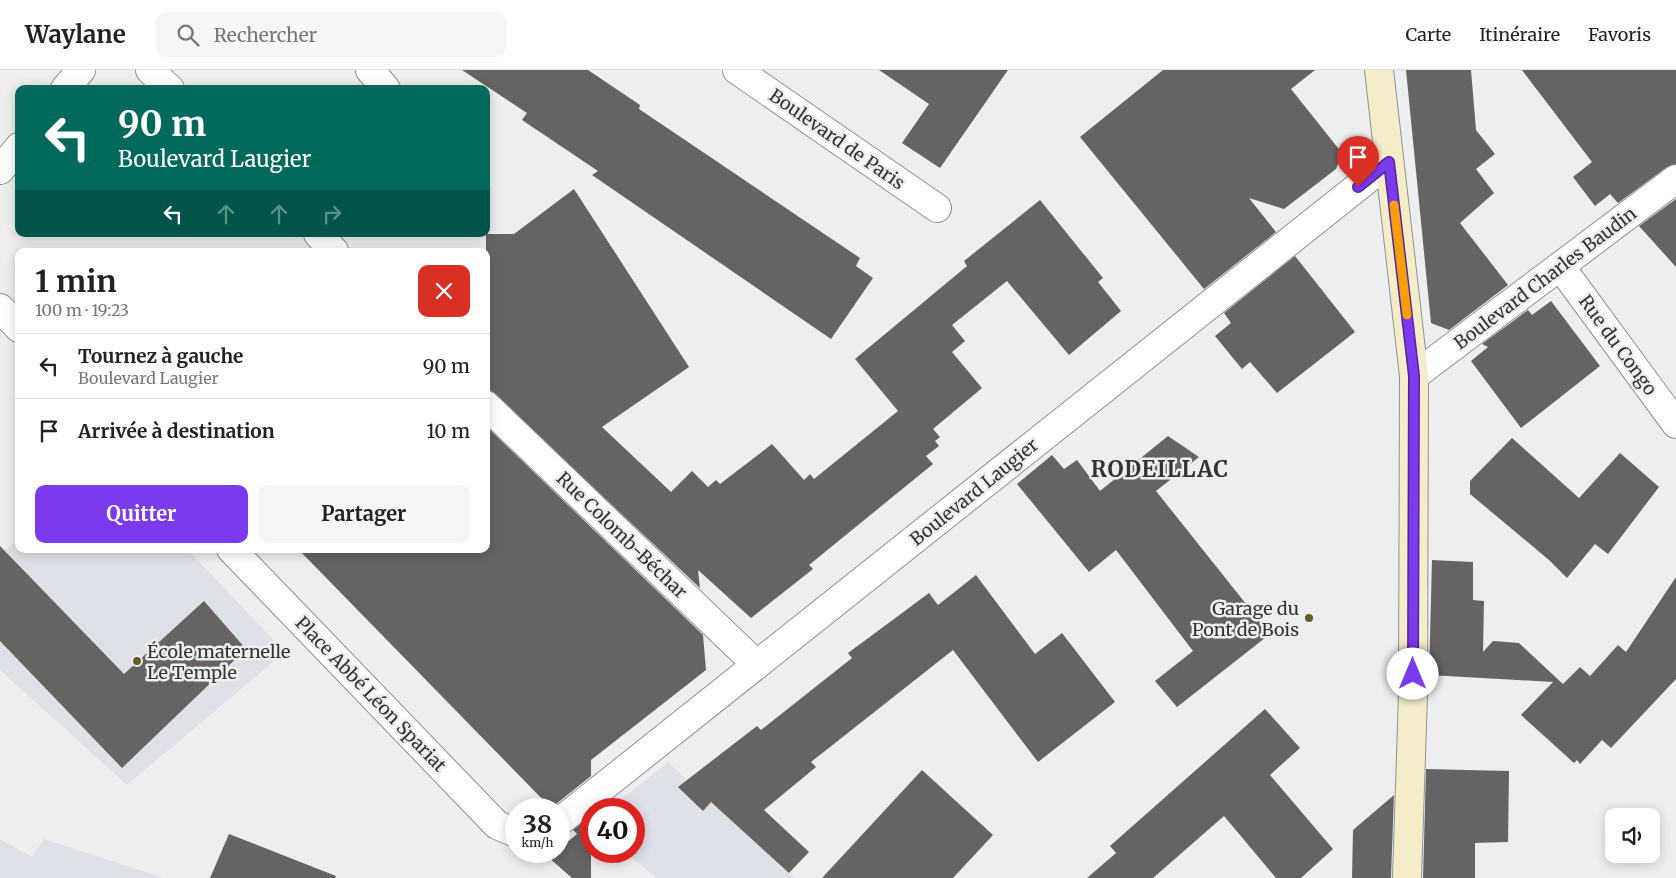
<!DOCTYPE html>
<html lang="fr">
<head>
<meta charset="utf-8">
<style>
  body { margin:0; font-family:Merriweather,serif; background:#f6f6f6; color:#222; height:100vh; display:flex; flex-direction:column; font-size:19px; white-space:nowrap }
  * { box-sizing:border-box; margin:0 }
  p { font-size:16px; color:#767676 }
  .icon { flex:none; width:28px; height:28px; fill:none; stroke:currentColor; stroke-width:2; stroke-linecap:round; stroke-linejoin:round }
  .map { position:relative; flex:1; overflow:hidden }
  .details { position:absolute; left:15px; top:178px; width:475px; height:305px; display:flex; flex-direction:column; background:#fff; border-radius:10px; box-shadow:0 2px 12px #0003 }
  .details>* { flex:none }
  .top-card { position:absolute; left:15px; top:15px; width:475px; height:152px; border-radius:10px; box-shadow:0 2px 12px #0003; background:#00695c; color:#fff; overflow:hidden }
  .fabs { position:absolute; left:1605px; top:738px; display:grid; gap:10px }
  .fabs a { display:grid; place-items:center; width:55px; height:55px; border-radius:10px; background:#fff; box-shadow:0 2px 12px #0003; font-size:25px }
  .speed { position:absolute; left:505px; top:728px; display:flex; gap:10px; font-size:25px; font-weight:700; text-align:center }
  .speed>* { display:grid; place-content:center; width:65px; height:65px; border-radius:50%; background:#fff; box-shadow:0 2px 12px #0003; line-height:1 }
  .speed small { font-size:12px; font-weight:400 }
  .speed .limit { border:8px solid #d22; background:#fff; color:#111 }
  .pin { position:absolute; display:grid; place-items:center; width:42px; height:42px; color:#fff; margin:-51px -21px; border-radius:50% 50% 50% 0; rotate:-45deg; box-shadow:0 0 5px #0007 }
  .pin .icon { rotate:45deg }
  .me { position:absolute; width:55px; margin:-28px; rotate:0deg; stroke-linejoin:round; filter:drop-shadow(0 0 4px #0008) }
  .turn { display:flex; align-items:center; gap:18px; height:105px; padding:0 20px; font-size:22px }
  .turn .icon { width:65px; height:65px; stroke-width:2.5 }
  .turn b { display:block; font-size:35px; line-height:42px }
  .lanes { display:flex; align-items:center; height:48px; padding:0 20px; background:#0003; justify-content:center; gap:25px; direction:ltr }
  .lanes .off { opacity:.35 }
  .round { display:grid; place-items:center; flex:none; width:52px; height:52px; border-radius:10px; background:#f6f6f6 }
  .headline { display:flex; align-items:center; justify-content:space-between; height:85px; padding:0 20px }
  h1 { font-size:30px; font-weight:700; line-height:38px }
  .primary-button { display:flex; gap:10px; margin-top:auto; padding:10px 20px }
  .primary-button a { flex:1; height:58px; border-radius:10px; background:#7c3aed; color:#fff; font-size:20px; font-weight:700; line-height:58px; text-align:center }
  .primary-button a+a { background:#f6f6f6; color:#222 }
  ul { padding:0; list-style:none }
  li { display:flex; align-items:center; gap:15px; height:65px; padding:0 20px; border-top:1px solid #e0e0e0 }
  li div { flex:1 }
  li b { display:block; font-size:19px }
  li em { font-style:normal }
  header { display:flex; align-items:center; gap:30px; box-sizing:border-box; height:70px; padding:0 25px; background:#fff; border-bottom:1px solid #e0e0e0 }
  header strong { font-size:24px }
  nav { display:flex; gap:28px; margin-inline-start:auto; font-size:18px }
  .search { width:350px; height:45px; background:#f6f6f6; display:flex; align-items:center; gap:12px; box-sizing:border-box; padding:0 18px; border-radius:10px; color:#767676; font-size:19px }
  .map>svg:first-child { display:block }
</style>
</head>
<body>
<header>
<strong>Waylane</strong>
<div class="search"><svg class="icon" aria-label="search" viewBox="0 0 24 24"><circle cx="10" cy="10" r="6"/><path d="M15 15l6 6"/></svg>Rechercher</div>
<nav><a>Carte</a><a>Itinéraire</a><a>Favoris</a></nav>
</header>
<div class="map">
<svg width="1676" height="808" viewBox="0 0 1676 808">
  <rect width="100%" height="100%" fill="#edeeef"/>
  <path fill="#dfe1e9" d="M 19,469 L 19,479 L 187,479 L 285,582 L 127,715 L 0,600 L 0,484 Z
    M 668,692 L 683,706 L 795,808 L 656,808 L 625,781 L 634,781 L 634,739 L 609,739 Z
    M 0,769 L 32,787 L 44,769 L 164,808 L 0,808 Z"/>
  <path fill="#656463" d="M 462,0 L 588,0 L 640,35 L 639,39 L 860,188 L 856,196 L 873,208 L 831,269 L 592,105 L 598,101 L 522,50 L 527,43 Z
    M 879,0 L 1008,0 L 940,98 L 902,73 L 929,34 Z
    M 1163,0 L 1315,0 L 1291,19 L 1342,83 L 1336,99 L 1284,139 L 1249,128 L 1276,162 L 1204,219 L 1080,67 Z
    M 1406,0 L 1471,0 L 1476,60 L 1495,84 L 1476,99 L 1494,123 L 1460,153 L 1508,215 L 1449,260 L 1431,253 Z
    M 1522,0 L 1676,0 L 1676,94 L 1667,97 L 1618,133 L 1610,124 L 1595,136 L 1573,107 L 1592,92 Z
    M 574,119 L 689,297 L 602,357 L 671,422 L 692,401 L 708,417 L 716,410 L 720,414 L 772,374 L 804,410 L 810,404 L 814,409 L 898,341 L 855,289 L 967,196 L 964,191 L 1040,130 L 1103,208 L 1098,212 L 1121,241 L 1069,285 L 1007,211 L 952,255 L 965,271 L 952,282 L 982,318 L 933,359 L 940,367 L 935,371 L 939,376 L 926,386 L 933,394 L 809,495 L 813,499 L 751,548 L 698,500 L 700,518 L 486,316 L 486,164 L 514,164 Z
    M 1676,129 L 1676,197 L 1639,156 Z
    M 1295,186 L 1355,262 L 1277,323 L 1250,292 L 1242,299 L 1215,266 L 1231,253 L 1224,243 Z
    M 1551,231 L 1600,296 L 1521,358 L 1471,291 L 1488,277 L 1482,274 L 1528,240 L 1532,245 Z
    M 490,360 L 703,565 L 706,600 L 591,690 L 591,706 L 551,738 L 298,479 L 486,479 L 486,364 Z
    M 1168,366 L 1199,387 L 1156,421 L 1270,564 L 1177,637 L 1155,611 L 1193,581 L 1116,480 L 1089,502 L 1017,414 L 1052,385 L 1064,399 L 1077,390 L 1100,421 Z
    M 1512,368 L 1579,428 L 1620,383 L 1659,417 L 1608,484 L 1595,474 L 1567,508 L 1549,490 L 1470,424 L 1470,411 Z
    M 0,476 L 124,604 L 204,531 L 246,579 L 122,698 L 0,571 Z
    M 1432,490 L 1473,492 L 1473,530 L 1484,531 L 1483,582 L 1493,571 L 1519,573 L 1563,614 L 1580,597 L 1590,606 L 1618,575 L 1626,582 L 1676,507 L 1676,609 L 1611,678 L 1602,670 L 1580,694 L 1577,690 L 1574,693 L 1521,645 L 1553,612 L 1429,605 Z
    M 976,505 L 1035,584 L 1062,563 L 1115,632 L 1038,692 L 953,580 L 811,692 L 816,697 L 764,740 L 809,782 L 789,803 L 711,732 L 703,741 L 678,717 L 757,656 L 761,660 L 852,588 L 848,583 L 929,523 L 938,535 Z
    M 1265,639 L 1300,678 L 1270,705 L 1333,779 L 1301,808 L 1276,808 L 1224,746 L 1153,808 L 1087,808 L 1116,783 L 1110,776 Z
    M 1426,699 L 1509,701 L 1508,772 L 1475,773 L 1475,808 L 1423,808 Z
    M 922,700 L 993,765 L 953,808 L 822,808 Z
    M 1394,725 L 1391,808 L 1352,808 L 1353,760 Z
    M 591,746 L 591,808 L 572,808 L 548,787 L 559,781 L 559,779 L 577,764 L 573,760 Z
    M 229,764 L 336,806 L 335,808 L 210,808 Z"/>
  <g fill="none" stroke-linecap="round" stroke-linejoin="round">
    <g stroke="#919192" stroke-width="30">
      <path id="street" d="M 150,0 L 170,19
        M 370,0 L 386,19
        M 737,0 L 937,138
        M 65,19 L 81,0
        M 0,100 L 19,77
        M 318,164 L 334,181
        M 1560,196 L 1676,354
        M 0,238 L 19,258
        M 1414,306 L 1676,109
        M 486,335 L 757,595
        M 231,479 L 497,755 L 516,763
        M 559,752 L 1389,92"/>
    </g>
    <g stroke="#919192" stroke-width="30">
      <path id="secondary" d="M 1379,0 L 1414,306 L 1413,624 L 1407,808"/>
    </g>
    <use href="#street" stroke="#fff" stroke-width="28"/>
    <use href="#secondary" stroke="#f5ecca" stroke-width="28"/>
  </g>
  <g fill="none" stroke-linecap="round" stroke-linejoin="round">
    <g stroke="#51269a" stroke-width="12">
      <path id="route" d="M 1358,117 L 1389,92 L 1414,306 L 1413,604"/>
    </g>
    <use href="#route" stroke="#7c3aed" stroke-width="9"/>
    <path stroke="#f59e0b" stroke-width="9" d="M 1394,135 L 1407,245"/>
  </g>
  <g fill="#665c28" stroke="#edeeef" stroke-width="2">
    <circle cx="1309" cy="548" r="5"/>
    <circle cx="137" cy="591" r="5"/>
  </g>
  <g text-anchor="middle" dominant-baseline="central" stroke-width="5" stroke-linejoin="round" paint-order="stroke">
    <g font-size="18" fill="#333" stroke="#edeeef">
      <text transform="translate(837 69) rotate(35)">Boulevard de Paris</text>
      <text transform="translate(1545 208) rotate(-37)">Boulevard Charles Baudin</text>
      <text transform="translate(1618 275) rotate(54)">Rue du Congo</text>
      <text transform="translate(974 422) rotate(-39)">Boulevard Laugier</text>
      <text transform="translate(622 465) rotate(44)">Rue Colomb-Béchar</text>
      <text transform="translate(371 624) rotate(46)">Place Abbé Léon Spariat</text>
    </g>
    <g font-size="18" fill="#333" stroke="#edeeef" text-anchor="end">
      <text x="1299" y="538">Garage du<tspan x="1299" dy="21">Pont de Bois</tspan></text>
      <text x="147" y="581" text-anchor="start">École maternelle<tspan x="147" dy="21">Le Temple</tspan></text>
    </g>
    <g font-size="22" font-weight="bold" letter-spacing="1" fill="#333" stroke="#edeeef">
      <text x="1160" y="399">RODEILLAC</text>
    </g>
  </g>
</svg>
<div class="fabs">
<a><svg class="icon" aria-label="sound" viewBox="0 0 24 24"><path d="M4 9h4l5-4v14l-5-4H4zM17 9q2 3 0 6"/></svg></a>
</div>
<div class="speed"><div>38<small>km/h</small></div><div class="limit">40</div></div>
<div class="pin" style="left:1358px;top:117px;background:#d93025"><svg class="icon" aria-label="arrive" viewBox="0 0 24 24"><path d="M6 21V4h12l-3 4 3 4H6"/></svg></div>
<svg class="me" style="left:1413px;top:604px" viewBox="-20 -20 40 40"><circle r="19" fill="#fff"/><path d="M0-13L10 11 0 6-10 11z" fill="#7c3aed"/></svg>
<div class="top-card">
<div class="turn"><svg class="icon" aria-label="left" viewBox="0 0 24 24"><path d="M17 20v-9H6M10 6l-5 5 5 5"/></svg><div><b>90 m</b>Boulevard Laugier</div></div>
<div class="lanes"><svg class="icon" aria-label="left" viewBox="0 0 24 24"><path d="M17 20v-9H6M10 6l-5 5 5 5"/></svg><svg class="icon off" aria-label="ahead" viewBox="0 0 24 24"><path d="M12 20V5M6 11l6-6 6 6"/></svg><svg class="icon off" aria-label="ahead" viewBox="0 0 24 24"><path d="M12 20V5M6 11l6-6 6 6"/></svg><svg class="icon off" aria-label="right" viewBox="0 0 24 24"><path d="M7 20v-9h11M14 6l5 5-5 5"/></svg></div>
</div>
<section class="details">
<div class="headline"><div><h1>1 min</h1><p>100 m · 19:23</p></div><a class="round" style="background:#d93025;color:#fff"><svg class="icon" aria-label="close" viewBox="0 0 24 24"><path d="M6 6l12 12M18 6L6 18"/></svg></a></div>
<ul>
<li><svg class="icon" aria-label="left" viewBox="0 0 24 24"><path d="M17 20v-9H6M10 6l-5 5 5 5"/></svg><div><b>Tournez à gauche</b><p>Boulevard Laugier</p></div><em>90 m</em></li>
<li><svg class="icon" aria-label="arrive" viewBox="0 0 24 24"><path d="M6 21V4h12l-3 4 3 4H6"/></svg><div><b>Arrivée à destination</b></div><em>10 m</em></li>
</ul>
<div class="primary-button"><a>Quitter</a><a>Partager</a></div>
</section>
</div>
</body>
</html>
